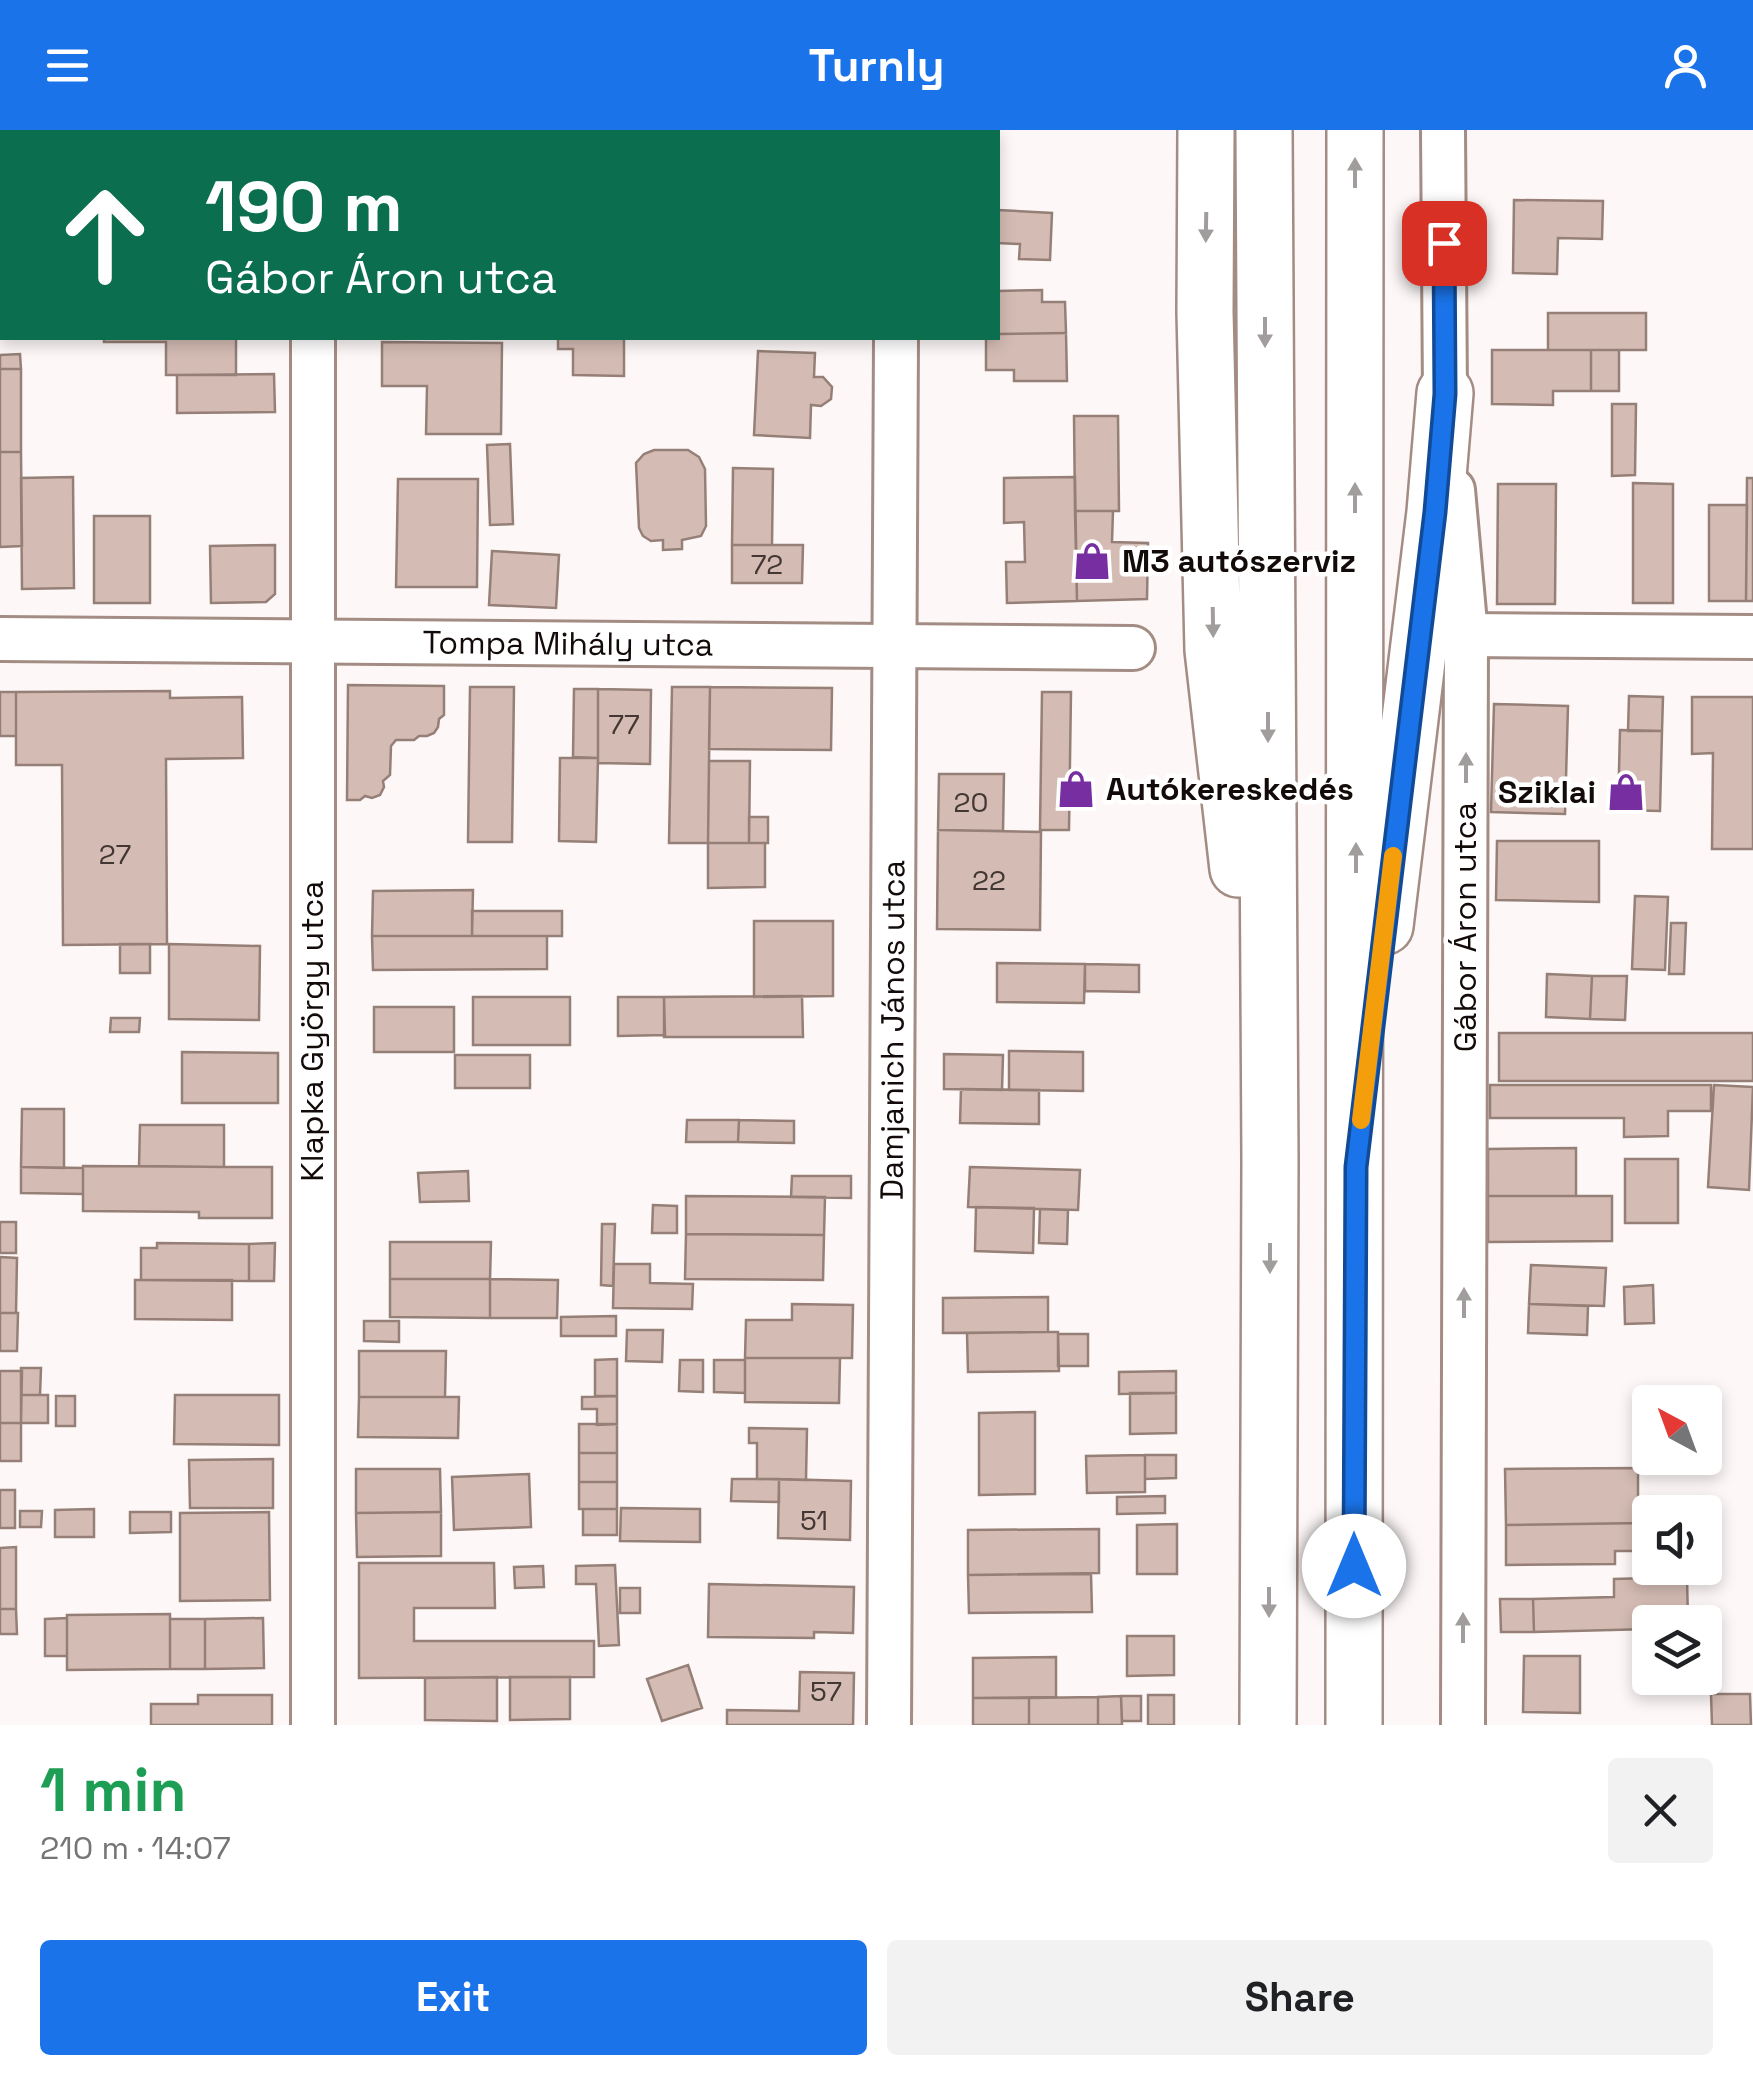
<!DOCTYPE html>
<html lang="en">
<head>
<meta charset="utf-8">
<style>
  body { margin:0; font-family:"Space Grotesk",sans-serif; background:#f2f2f2; color:#202124; height:100vh; display:flex; flex-direction:column; font-size:38px; white-space:nowrap }
  * { box-sizing:border-box; margin:0 }
  p { font-size:32px; color:#757577 }
  .icon { flex:none; width:55px; height:55px; fill:none; stroke:currentColor; stroke-width:2; stroke-linecap:round; stroke-linejoin:round }
  .map { position:relative; height:1595px; overflow:hidden }
  .details { display:flex; flex-direction:column; background:#fff; flex:1 }
  .details>* { flex:none }
  .hud { position:absolute; left:0px; top:0px; width:1000px; height:210px; box-shadow:0 5px 15px #0003; background:#0b6e4f; color:#fff; overflow:hidden }
  .needle { width:65px; rotate:319deg }
  .fabs { position:absolute; left:1632px; top:1255px; display:grid; gap:20px }
  .fabs a { display:grid; place-items:center; width:90px; height:90px; border-radius:10px; background:#fff; box-shadow:0 5px 15px #0003; font-size:50px }
  .pin { position:absolute; display:grid; place-items:center; width:85px; height:85px; color:#fff; margin:-42px; border-radius:20px; box-shadow:0 5px 15px #0006 }
  .me { position:absolute; width:110px; margin:-55px; rotate:0deg; stroke-linejoin:round; filter:drop-shadow(0 0 8px #0008) }
  .turn { display:flex; align-items:center; gap:35px; height:210px; padding:0 40px; font-size:45px }
  .turn .icon { width:130px; height:130px; stroke-width:2.5 }
  .turn b { display:block; font-size:70px; line-height:85px }
  .round { display:grid; place-items:center; flex:none; width:105px; height:105px; border-radius:10px; background:#f2f2f2 }
  .summary { display:flex; align-items:center; justify-content:space-between; height:170px; padding:0 40px }
  h1 { font-size:60px; font-weight:600; line-height:75px; color:#1e9e55 }
  .button { display:flex; gap:20px; margin-top:auto; padding:20px 40px }
  .button a { flex:1; height:115px; border-radius:10px; background:#1a73e8; color:#fff; font-size:40px; font-weight:600; line-height:115px; text-align:center }
  .button a+a { background:#f2f2f2; color:#202124 }
  header { display:flex; justify-content:space-between; align-items:center; height:130px; padding:0 40px; background:#1a73e8; color:#fff; font-size:45px; font-weight:600 }
  .map>svg:first-child { display:block }
</style>
</head>
<body>
<header><svg class="icon" aria-label="menu" viewBox="0 0 24 24"><path d="M4 6h16M4 12h16M4 18h16"/></svg>Turnly<svg class="icon" aria-label="person" viewBox="0 0 24 24"><circle cx="12" cy="8" r="4"/><path d="M4 21q1-7 8-7t8 7"/></svg></header>
<div class="map">
<svg width="1753" height="1595" viewBox="0 0 1753 1595">
  <rect width="100%" height="100%" fill="#fdf8f7"/>
  <path fill="#d4bcb4" stroke="#957f77" stroke-width="2.5" d="M 0,0 L 23,0 L 23,2 L 2,2 L 2,133 L 0,133 Z
    M 65,0 L 186,0 L 186,2 L 65,2 Z
    M 395,0 L 496,0 L 496,2 L 395,2 Z
    M 752,0 L 860,0 L 860,2 L 752,2 Z
    M 1514,70 L 1603,71 L 1602,109 L 1558,108 L 1557,144 L 1513,143 Z
    M 998,80 L 1052,83 L 1050,130 L 1019,129 L 1020,114 L 998,113 Z
    M 1042,160 L 1042,172 L 1065,172 L 1066,203 L 998,204 L 998,161 Z
    M 1548,183 L 1646,183 L 1646,220 L 1548,220 Z
    M 1066,203 L 1067,251 L 1014,251 L 1014,240 L 986,240 L 986,208 L 998,208 L 998,204 Z
    M 104,208 L 236,208 L 236,245 L 166,245 L 166,212 L 104,212 Z
    M 558,208 L 624,208 L 624,246 L 573,245 L 573,219 L 558,219 Z
    M 382,212 L 502,213 L 501,304 L 426,304 L 427,256 L 382,256 Z
    M 1492,220 L 1591,220 L 1591,261 L 1553,261 L 1553,275 L 1492,274 Z
    M 1591,220 L 1619,220 L 1619,261 L 1591,261 Z
    M 758,221 L 815,223 L 814,247 L 823,247 L 832,257 L 831,269 L 821,276 L 811,275 L 810,308 L 754,305 Z
    M 20,224 L 21,239 L 0,239 L 0,225 Z
    M 0,239 L 21,239 L 21,322 L 0,322 Z
    M 274,244 L 275,282 L 177,283 L 177,245 Z
    M 1612,274 L 1636,274 L 1635,345 L 1612,346 Z
    M 1074,286 L 1118,286 L 1119,381 L 1075,381 Z
    M 510,314 L 513,394 L 490,395 L 487,315 Z
    M 654,320 L 688,320 L 699,327 L 705,339 L 706,396 L 701,406 L 682,410 L 682,419 L 663,420 L 663,410 L 651,411 L 643,406 L 639,398 L 636,333 L 644,324 Z
    M 0,322 L 21,322 L 22,416 L 0,417 Z
    M 733,338 L 773,339 L 772,415 L 732,415 Z
    M 73,347 L 74,458 L 22,459 L 21,348 Z
    M 1075,347 L 1077,471 L 1007,473 L 1006,432 L 1025,432 L 1024,392 L 1004,393 L 1004,348 Z
    M 1747,348 L 1753,348 L 1753,471 L 1746,471 Z
    M 398,349 L 478,349 L 477,457 L 396,457 Z
    M 1633,353 L 1673,354 L 1673,473 L 1633,473 Z
    M 1498,354 L 1556,354 L 1555,474 L 1497,474 Z
    M 1709,375 L 1747,375 L 1746,471 L 1709,471 Z
    M 1075,381 L 1113,381 L 1112,412 L 1148,413 L 1147,469 L 1077,471 Z
    M 94,386 L 150,386 L 150,473 L 94,473 Z
    M 275,415 L 275,464 L 266,472 L 211,473 L 210,416 Z
    M 732,415 L 803,415 L 802,453 L 732,453 Z
    M 492,421 L 559,425 L 556,478 L 489,475 Z
    M 348,555 L 444,556 L 444,585 L 439,589 L 438,597 L 434,603 L 427,606 L 419,606 L 414,610 L 396,610 L 391,616 L 390,645 L 383,651 L 384,657 L 380,665 L 372,668 L 365,666 L 360,670 L 347,670 Z
    M 470,557 L 514,557 L 512,712 L 468,712 Z
    M 672,557 L 710,557 L 708,713 L 669,713 Z
    M 710,557 L 832,558 L 831,620 L 709,619 Z
    M 574,559 L 598,559 L 598,628 L 573,627 Z
    M 598,559 L 651,560 L 650,634 L 598,633 Z
    M 170,561 L 170,568 L 242,567 L 243,628 L 166,629 L 167,814 L 63,815 L 62,635 L 16,635 L 16,562 Z
    M 0,562 L 16,562 L 16,606 L 0,606 Z
    M 1042,562 L 1071,562 L 1069,700 L 1040,700 Z
    M 1629,566 L 1663,567 L 1662,601 L 1628,601 Z
    M 1692,567 L 1753,567 L 1753,719 L 1712,719 L 1713,623 L 1692,624 Z
    M 1494,574 L 1568,576 L 1565,684 L 1491,682 Z
    M 1620,600 L 1662,601 L 1660,681 L 1618,680 Z
    M 560,628 L 598,628 L 596,712 L 559,711 Z
    M 709,631 L 750,631 L 749,713 L 708,713 Z
    M 939,644 L 1004,644 L 1003,701 L 938,700 Z
    M 749,687 L 768,687 L 768,713 L 749,713 Z
    M 938,700 L 1041,702 L 1040,800 L 937,799 Z
    M 1497,711 L 1599,711 L 1599,772 L 1496,770 Z
    M 708,713 L 765,713 L 765,757 L 708,758 Z
    M 473,760 L 472,806 L 372,806 L 373,761 Z
    M 1635,766 L 1668,767 L 1665,840 L 1632,839 Z
    M 472,781 L 562,781 L 562,806 L 472,806 Z
    M 754,791 L 833,791 L 833,866 L 754,867 Z
    M 1671,793 L 1686,793 L 1684,844 L 1669,844 Z
    M 372,806 L 547,806 L 547,839 L 373,840 Z
    M 120,814 L 150,814 L 150,843 L 120,843 Z
    M 169,814 L 260,816 L 259,890 L 169,889 Z
    M 997,833 L 1085,834 L 1084,873 L 997,872 Z
    M 1085,834 L 1139,835 L 1139,862 L 1085,861 Z
    M 1547,844 L 1592,846 L 1590,889 L 1546,887 Z
    M 1592,846 L 1627,846 L 1625,890 L 1590,889 Z
    M 802,866 L 803,907 L 664,907 L 664,867 Z
    M 473,867 L 570,867 L 570,915 L 473,915 Z
    M 618,867 L 664,867 L 665,905 L 618,906 Z
    M 374,877 L 454,877 L 454,922 L 374,922 Z
    M 111,888 L 140,888 L 139,902 L 110,902 Z
    M 1499,903 L 1753,903 L 1753,951 L 1499,951 Z
    M 1009,921 L 1083,922 L 1083,961 L 1009,960 Z
    M 182,922 L 278,923 L 278,973 L 182,973 Z
    M 944,924 L 1003,925 L 1002,960 L 944,959 Z
    M 455,925 L 530,925 L 530,958 L 455,958 Z
    M 1490,955 L 1711,955 L 1711,981 L 1668,981 L 1668,1006 L 1624,1007 L 1624,988 L 1490,988 Z
    M 1714,955 L 1753,957 L 1749,1060 L 1708,1057 Z
    M 961,959 L 1039,960 L 1039,994 L 960,993 Z
    M 22,979 L 64,979 L 64,1038 L 21,1037 Z
    M 687,990 L 739,990 L 738,1012 L 686,1012 Z
    M 739,990 L 794,991 L 794,1013 L 738,1012 Z
    M 140,995 L 224,995 L 224,1037 L 139,1036 Z
    M 1576,1018 L 1576,1066 L 1488,1066 L 1488,1019 Z
    M 1625,1029 L 1678,1029 L 1678,1093 L 1625,1093 Z
    M 83,1036 L 272,1037 L 272,1088 L 199,1088 L 199,1082 L 83,1081 Z
    M 21,1037 L 83,1038 L 83,1064 L 21,1063 Z
    M 970,1037 L 1080,1040 L 1078,1080 L 968,1077 Z
    M 468,1041 L 469,1071 L 420,1072 L 418,1043 Z
    M 792,1046 L 851,1046 L 851,1068 L 791,1067 Z
    M 686,1066 L 825,1067 L 824,1105 L 686,1104 Z
    M 1488,1066 L 1612,1066 L 1612,1111 L 1488,1112 Z
    M 653,1075 L 677,1076 L 677,1103 L 652,1103 Z
    M 976,1077 L 1034,1078 L 1033,1123 L 975,1121 Z
    M 1040,1079 L 1068,1080 L 1067,1114 L 1039,1113 Z
    M 0,1092 L 16,1092 L 16,1123 L 0,1123 Z
    M 602,1094 L 615,1094 L 613,1156 L 601,1155 Z
    M 686,1104 L 824,1105 L 823,1150 L 685,1149 Z
    M 390,1112 L 491,1112 L 490,1149 L 390,1149 Z
    M 157,1113 L 249,1114 L 249,1151 L 141,1150 L 141,1118 L 157,1118 Z
    M 275,1113 L 274,1151 L 249,1151 L 249,1114 Z
    M 0,1127 L 17,1128 L 16,1183 L 0,1183 Z
    M 614,1134 L 650,1134 L 650,1153 L 693,1154 L 692,1179 L 613,1178 Z
    M 1531,1135 L 1606,1138 L 1604,1176 L 1529,1174 Z
    M 390,1149 L 490,1149 L 490,1188 L 390,1187 Z
    M 490,1149 L 558,1150 L 557,1188 L 490,1188 Z
    M 135,1150 L 232,1150 L 232,1190 L 135,1189 Z
    M 1653,1155 L 1654,1193 L 1625,1194 L 1624,1157 Z
    M 1048,1167 L 1048,1202 L 943,1203 L 943,1168 Z
    M 792,1174 L 853,1175 L 852,1228 L 745,1228 L 746,1190 L 792,1190 Z
    M 1529,1174 L 1588,1176 L 1587,1205 L 1528,1203 Z
    M 0,1183 L 18,1183 L 17,1221 L 0,1221 Z
    M 616,1186 L 616,1206 L 561,1206 L 561,1187 Z
    M 364,1191 L 399,1191 L 399,1212 L 364,1211 Z
    M 627,1200 L 663,1200 L 662,1232 L 626,1231 Z
    M 1048,1202 L 1058,1202 L 1059,1241 L 968,1242 L 967,1203 Z
    M 1058,1204 L 1088,1204 L 1088,1236 L 1058,1236 Z
    M 359,1221 L 446,1221 L 445,1267 L 359,1267 Z
    M 745,1228 L 840,1228 L 839,1273 L 745,1272 Z
    M 617,1229 L 617,1266 L 595,1266 L 595,1230 Z
    M 680,1230 L 703,1230 L 703,1262 L 679,1261 Z
    M 714,1230 L 745,1230 L 745,1263 L 714,1262 Z
    M 21,1238 L 41,1238 L 40,1265 L 21,1265 Z
    M 0,1241 L 22,1241 L 21,1293 L 0,1293 Z
    M 1176,1241 L 1176,1263 L 1119,1264 L 1119,1242 Z
    M 1130,1263 L 1176,1263 L 1176,1303 L 1130,1304 Z
    M 21,1265 L 48,1265 L 48,1293 L 21,1293 Z
    M 175,1265 L 279,1265 L 279,1315 L 174,1314 Z
    M 56,1266 L 75,1266 L 75,1296 L 56,1296 Z
    M 617,1266 L 617,1294 L 597,1295 L 597,1279 L 582,1279 L 582,1267 Z
    M 359,1267 L 459,1267 L 458,1308 L 358,1307 Z
    M 1035,1282 L 1035,1364 L 979,1365 L 979,1283 Z
    M 0,1293 L 21,1293 L 21,1331 L 0,1331 Z
    M 579,1294 L 617,1294 L 617,1323 L 579,1323 Z
    M 749,1298 L 807,1299 L 806,1350 L 757,1349 L 757,1313 L 749,1313 Z
    M 579,1323 L 617,1323 L 617,1352 L 579,1352 Z
    M 1145,1325 L 1176,1325 L 1176,1348 L 1145,1349 Z
    M 1145,1325 L 1145,1362 L 1087,1363 L 1086,1326 Z
    M 273,1329 L 273,1378 L 190,1378 L 189,1330 Z
    M 1638,1338 L 1638,1393 L 1506,1395 L 1505,1339 Z
    M 356,1339 L 440,1339 L 441,1382 L 356,1383 Z
    M 529,1344 L 531,1397 L 454,1400 L 452,1347 Z
    M 732,1349 L 779,1349 L 779,1372 L 731,1371 Z
    M 779,1349 L 851,1351 L 850,1410 L 778,1408 Z
    M 579,1352 L 617,1352 L 617,1379 L 579,1379 Z
    M 0,1360 L 15,1360 L 15,1398 L 0,1398 Z
    M 1165,1366 L 1165,1383 L 1117,1384 L 1117,1367 Z
    M 621,1378 L 700,1379 L 700,1412 L 620,1411 Z
    M 94,1379 L 94,1407 L 55,1407 L 55,1380 Z
    M 583,1379 L 617,1379 L 617,1405 L 583,1405 Z
    M 20,1381 L 42,1381 L 41,1397 L 20,1397 Z
    M 130,1382 L 171,1382 L 171,1402 L 130,1403 Z
    M 269,1382 L 270,1470 L 180,1471 L 180,1383 Z
    M 441,1382 L 441,1426 L 357,1427 L 356,1383 Z
    M 1650,1393 L 1650,1421 L 1615,1421 L 1615,1434 L 1506,1435 L 1506,1395 Z
    M 1177,1394 L 1177,1444 L 1137,1444 L 1137,1395 Z
    M 1099,1399 L 1099,1443 L 968,1445 L 968,1400 Z
    M 16,1417 L 16,1479 L 0,1479 L 0,1418 Z
    M 359,1433 L 494,1433 L 495,1478 L 414,1478 L 414,1511 L 594,1511 L 594,1547 L 359,1548 Z
    M 615,1435 L 619,1515 L 599,1516 L 596,1454 L 576,1454 L 576,1436 Z
    M 543,1436 L 544,1457 L 515,1458 L 514,1437 Z
    M 1091,1444 L 1092,1482 L 969,1483 L 968,1445 Z
    M 1687,1447 L 1688,1492 L 1650,1492 L 1650,1499 L 1534,1502 L 1533,1469 L 1614,1467 L 1614,1449 Z
    M 709,1454 L 854,1457 L 853,1503 L 814,1502 L 814,1508 L 708,1507 Z
    M 620,1458 L 640,1458 L 640,1483 L 620,1483 Z
    M 1500,1469 L 1533,1469 L 1534,1502 L 1501,1502 Z
    M 0,1479 L 16,1479 L 17,1504 L 0,1504 Z
    M 170,1484 L 170,1539 L 67,1540 L 67,1485 Z
    M 67,1488 L 67,1526 L 45,1526 L 45,1489 Z
    M 263,1488 L 264,1538 L 205,1539 L 205,1489 Z
    M 170,1489 L 205,1489 L 205,1539 L 170,1539 Z
    M 1127,1506 L 1174,1506 L 1174,1545 L 1127,1546 Z
    M 1524,1526 L 1580,1526 L 1580,1583 L 1523,1582 Z
    M 1056,1527 L 1056,1567 L 973,1568 L 973,1528 Z
    M 688,1535 L 702,1578 L 662,1591 L 647,1549 Z
    M 800,1542 L 854,1543 L 853,1595 L 727,1595 L 727,1580 L 799,1581 Z
    M 497,1547 L 497,1591 L 425,1590 L 425,1548 Z
    M 510,1547 L 570,1547 L 570,1589 L 510,1590 Z
    M 1711,1564 L 1750,1564 L 1751,1595 L 1712,1595 Z
    M 198,1565 L 272,1565 L 272,1595 L 151,1595 L 151,1574 L 198,1574 Z
    M 1148,1565 L 1174,1565 L 1174,1595 L 1148,1595 Z
    M 1121,1566 L 1141,1566 L 1141,1591 L 1122,1591 Z
    M 1121,1566 L 1122,1595 L 1098,1595 L 1098,1567 Z
    M 1098,1567 L 1098,1595 L 1029,1595 L 1029,1568 Z
    M 973,1568 L 1029,1568 L 1029,1595 L 973,1595 Z"/>
  <g fill="none" stroke-linecap="round" stroke-linejoin="round">
    <g stroke="#a38c84" stroke-width="48">
      <g id="street">
        <path d="M 1443,0 L 1445,263 L 1448,294"/>
        <path d="M 314,2 L 314,0"/>
        <path d="M 897,2 L 897,0"/>
        <path d="M 1453,360 L 1466,505 L 1463,1595"/>
        <path d="M 1466,505 L 1753,507"/>
        <path id="s1" d="M 0,509 L 1133,518"/>
        <path d="M 313,1595 L 313,208"/>
        <path id="s2" d="M 889,1595 L 896,208"/>
      </g>
    </g>
    <g stroke="#a38c84" stroke-width="60">
      <path id="primary" d="M 1206,0 L 1205,182 L 1213,520 L 1238,739
        M 1264,0 L 1270,1030 L 1268,1595
        M 1385,796 L 1435,382 L 1445,263
        M 1354,1595 L 1355,0"/>
    </g>
    <use href="#street" stroke="#fff" stroke-width="42"/>
    <use href="#primary" stroke="#fff" stroke-width="55"/>
  </g>
  <defs><path id="oneway-solid" d="M-6-.8H1V-3.2L6.5 0L1 3.2V.8H-6Z" transform="scale(2.5)"/></defs>
  <g fill="#a19d9d">
    <use href="#oneway-solid" transform="translate(1355 43) rotate(-90)"/>
    <use href="#oneway-solid" transform="translate(1206 97) rotate(91)"/>
    <use href="#oneway-solid" transform="translate(1265 202) rotate(90)"/>
    <use href="#oneway-solid" transform="translate(1355 368) rotate(-90)"/>
    <use href="#oneway-solid" transform="translate(1213 492) rotate(89)"/>
    <use href="#oneway-solid" transform="translate(1268 597) rotate(90)"/>
    <use href="#oneway-solid" transform="translate(1466 638) rotate(-90)"/>
    <use href="#oneway-solid" transform="translate(1356 728) rotate(-90)"/>
    <use href="#oneway-solid" transform="translate(1270 1128) rotate(90)"/>
    <use href="#oneway-solid" transform="translate(1464 1173) rotate(-90)"/>
    <use href="#oneway-solid" transform="translate(1269 1472) rotate(90)"/>
    <use href="#oneway-solid" transform="translate(1463 1498) rotate(-90)"/>
  </g>
  <g fill="none" stroke-linecap="round" stroke-linejoin="round">
    <g stroke="#114b97" stroke-width="25">
      <path id="route" d="M 1354,1436 L 1356,1037 L 1435,382 L 1445,264 L 1444,113"/>
    </g>
    <use href="#route" stroke="#1a73e8" stroke-width="18"/>
    <path stroke="#f59e0b" stroke-width="18" d="M 1361,990 L 1393,726"/>
  </g>
  <defs>
    <g id="shop-bare" transform="scale(3)"><path d="M-5-2.5h2.3a2.7 3.5 0 0 1 5.4 0H5L5.5 6h-11ZM-1.5-2.5h3a1.5 2.3 0 0 0-3 0Z" fill="#762ea1" stroke="#fff" stroke-width="2.5" paint-order="stroke"/></g>
  </defs>
  <g fill-rule="evenodd">
    <use href="#shop-bare" x="1092" y="431"/>
    <use href="#shop-bare" x="1076" y="659"/>
    <use href="#shop-bare" x="1626" y="662"/>
  </g>
  <g text-anchor="middle" dominant-baseline="central" stroke-width="9" stroke-linejoin="round" paint-order="stroke">
    <g font-size="28" fill="#433734">
      <text x="767" y="434">72</text>
      <text x="624" y="594">77</text>
      <text x="971" y="672">20</text>
      <text x="115" y="724">27</text>
      <text x="989" y="750">22</text>
      <text x="814" y="1390">51</text>
      <text x="826" y="1561">57</text>
    </g>
    <g font-size="32" font-weight="bold" fill="#130b09" stroke="#fff" text-anchor="start">
      <text x="1122" y="431">M3 autószerviz</text>
      <text x="1106" y="659">Autókereskedés</text>
      <text x="1596" y="662" text-anchor="end">Sziklai</text>
    </g>
    <g font-size="32" fill="#130b09" stroke="#fff">
      <text stroke="none"><textPath href="#s1" startOffset="568">Tompa Mihály utca</textPath></text>
      <text transform="translate(1465 797) rotate(-90)">Gábor Áron utca</text>
      <text transform="translate(312 901) rotate(-90)">Klapka György utca</text>
      <text stroke="none"><textPath href="#s2" startOffset="695">Damjanich János utca</textPath></text>
    </g>
  </g>
</svg>
<div class="fabs">
<a><svg class="needle" viewBox="-14 -14 28 28"><path d="M0-13l5 13h-10z" fill="#e53935"/><path d="M0 13l5-13h-10z" fill="#757577"/></svg></a>
<a><svg class="icon" aria-label="sound" viewBox="0 0 24 24"><path d="M4 9h4l5-4v14l-5-4H4zM17 9q2 3 0 6"/></svg></a>
<a><svg class="icon" aria-label="layers" viewBox="0 0 24 24"><path d="M12 4l9 5-9 5-9-5zM3 14l9 5 9-5"/></svg></a>
</div>
<div class="pin" style="left:1444px;top:113px;background:#d93025"><svg class="icon" aria-label="arrive" viewBox="0 0 24 24"><path d="M6 21V4h12l-3 4 3 4H6"/></svg></div>
<svg class="me" style="left:1354px;top:1436px" viewBox="-20 -20 40 40"><circle r="19" fill="#fff"/><path d="M0-13L10 11 0 6-10 11z" fill="#1a73e8"/></svg>
<div class="hud">
<div class="turn"><svg class="icon" aria-label="ahead" viewBox="0 0 24 24"><path d="M12 20V5M6 11l6-6 6 6"/></svg><div><b>190 m</b>Gábor Áron utca</div></div>
</div>
</div>
<section class="details">
<div class="summary"><div><h1>1 min</h1><p>210 m · 14:07</p></div><a class="round"><svg class="icon" aria-label="close" viewBox="0 0 24 24"><path d="M6 6l12 12M18 6L6 18"/></svg></a></div>
<div class="button"><a>Exit</a><a>Share</a></div>
</section>
</body>
</html>
